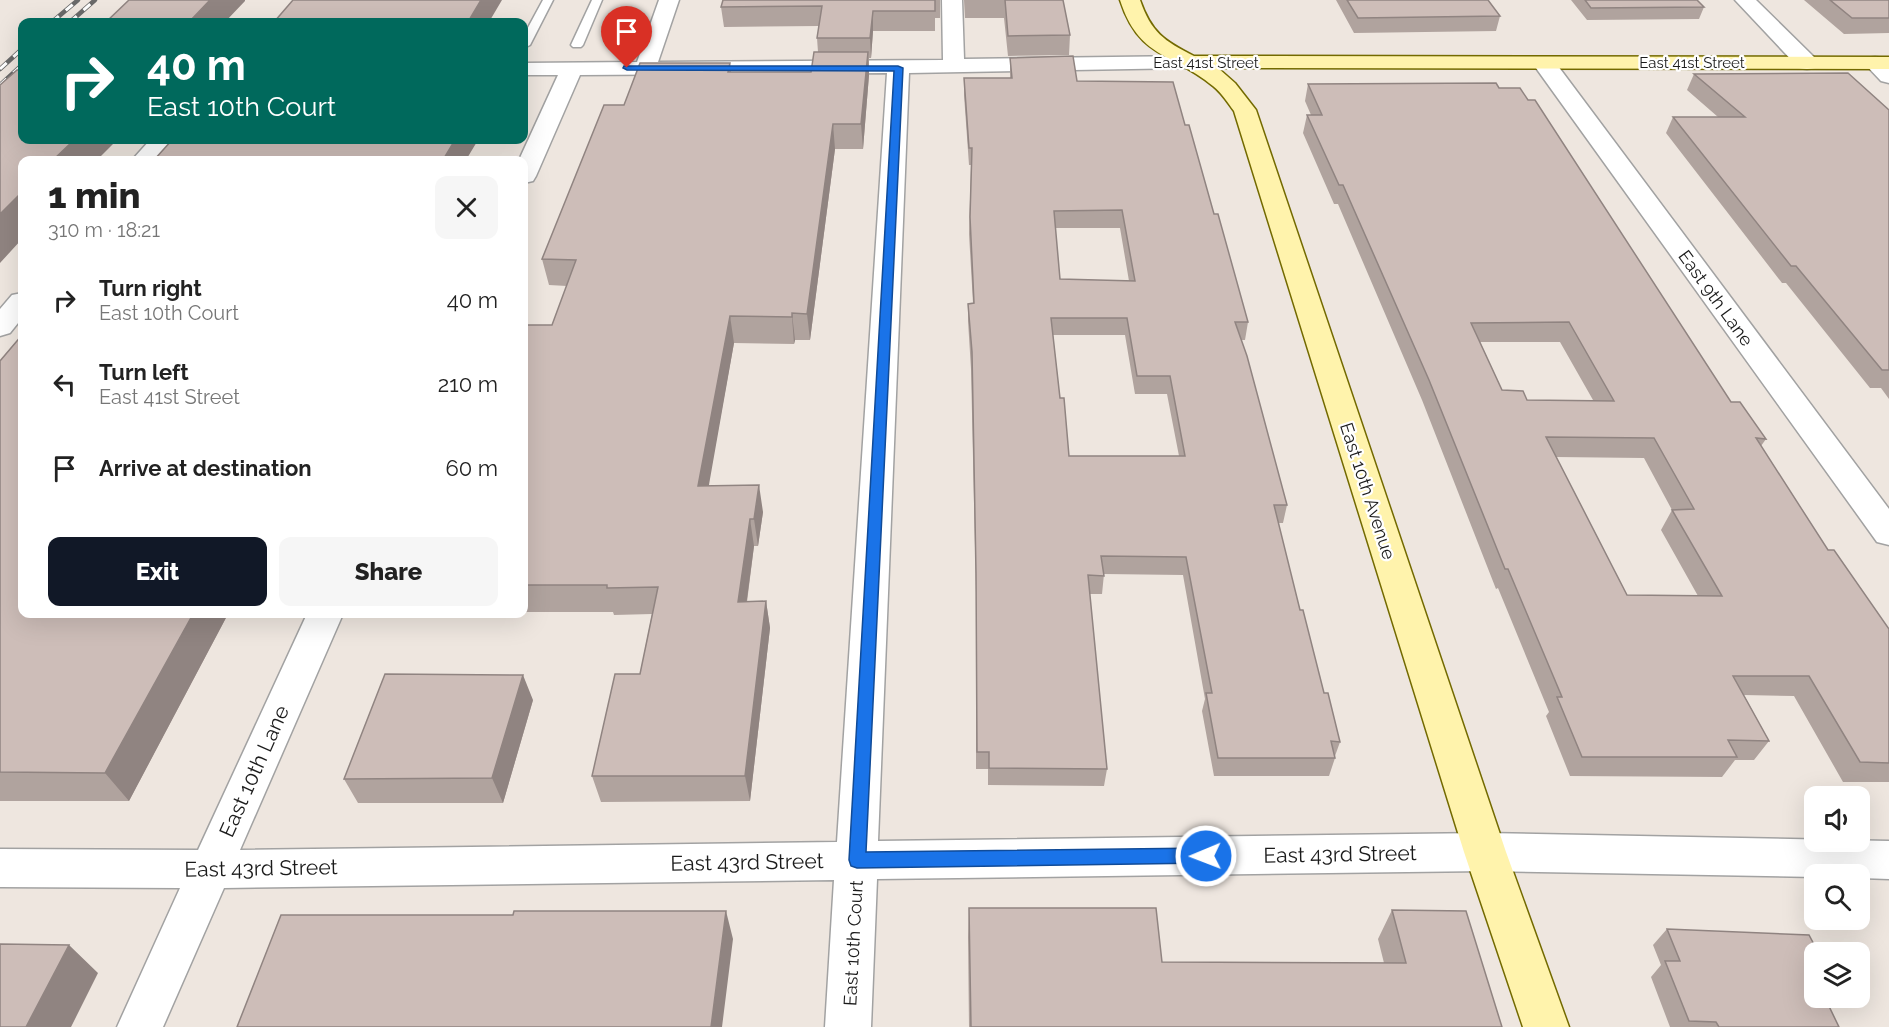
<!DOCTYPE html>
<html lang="en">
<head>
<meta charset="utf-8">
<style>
  body { margin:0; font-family:Raleway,sans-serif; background:#f6f6f6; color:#222; height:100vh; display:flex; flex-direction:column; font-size:22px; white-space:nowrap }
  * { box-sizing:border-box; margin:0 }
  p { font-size:20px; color:#767676 }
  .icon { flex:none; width:33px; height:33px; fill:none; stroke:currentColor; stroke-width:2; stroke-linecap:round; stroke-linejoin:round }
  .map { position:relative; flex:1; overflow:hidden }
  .drawer { position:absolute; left:18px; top:156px; width:510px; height:462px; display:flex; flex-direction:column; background:#fff; border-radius:12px; box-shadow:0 6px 24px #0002 }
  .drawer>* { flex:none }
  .top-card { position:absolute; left:18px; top:18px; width:510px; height:126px; border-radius:12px; box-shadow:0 6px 24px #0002; background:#00695c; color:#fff; overflow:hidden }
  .controls { position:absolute; left:1804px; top:786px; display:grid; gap:12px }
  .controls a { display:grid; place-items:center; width:66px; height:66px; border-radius:12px; background:#fff; box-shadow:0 6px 24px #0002; font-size:30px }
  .pin { position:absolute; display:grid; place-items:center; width:51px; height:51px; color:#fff; margin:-62px -26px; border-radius:50% 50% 50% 0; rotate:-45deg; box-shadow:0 0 6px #0007 }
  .pin .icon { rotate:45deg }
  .me { position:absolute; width:66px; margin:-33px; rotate:269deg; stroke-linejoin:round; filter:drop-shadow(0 0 4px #0008) }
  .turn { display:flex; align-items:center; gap:21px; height:126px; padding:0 30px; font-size:27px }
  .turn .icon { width:78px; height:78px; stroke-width:2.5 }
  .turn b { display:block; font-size:42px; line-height:51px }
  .round { display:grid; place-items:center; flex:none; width:63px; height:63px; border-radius:12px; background:#f6f6f6 }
  .overview { display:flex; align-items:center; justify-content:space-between; height:102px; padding:0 30px }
  h1 { font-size:36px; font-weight:800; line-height:45px }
  .cta { display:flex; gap:12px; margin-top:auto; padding:12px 30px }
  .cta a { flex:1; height:69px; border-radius:12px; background:#111827; color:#fff; font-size:24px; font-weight:800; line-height:69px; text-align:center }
  .cta a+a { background:#f6f6f6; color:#222 }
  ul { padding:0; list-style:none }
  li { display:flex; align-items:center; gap:18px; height:84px; padding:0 30px }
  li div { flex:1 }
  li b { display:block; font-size:22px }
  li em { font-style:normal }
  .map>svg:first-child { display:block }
</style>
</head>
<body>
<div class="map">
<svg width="1889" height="1027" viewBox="0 0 1889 1027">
  <rect width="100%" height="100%" fill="#eee6df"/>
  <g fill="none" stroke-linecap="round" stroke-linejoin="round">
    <g stroke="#a2a2a2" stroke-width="3">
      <path id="lane" d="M 543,0 L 553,0 L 530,45 L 524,48 L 524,35 Z
        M 592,0 L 602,0 L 583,45 L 581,47 L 573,47 L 571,45 Z"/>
    </g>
    <g stroke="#a2a2a2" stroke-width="3">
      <path id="street" d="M 659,0 L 679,0 L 658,62 L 943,60 L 942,0 L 962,0 L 964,59 L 1189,56 L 1197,57 L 1200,62 L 1197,67 L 1189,68 L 909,73 L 878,841 L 1485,833 L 1889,841 L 1889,879 L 1860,878 L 1860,874 L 1815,874 L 1815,877 L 1485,871 L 877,879 L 871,1027 L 825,1027 L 834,880 L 224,888 L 163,1027 L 117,1027 L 180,888 L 0,887 L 0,849 L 198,850 L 307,614 L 343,614 L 240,850 L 837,842 L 887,73 L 580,75 L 536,176 L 533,181 L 524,183 L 524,160 L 519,160 L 558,75 L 524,75 L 524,63 L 637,62 Z
        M 1735,0 L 1756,0 L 1815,58 L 1818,63 L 1815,68 L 1807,69 L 1799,68 Z
        M 1544,57 L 1552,58 L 1889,509 L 1889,545 L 1877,542 L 1536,68 L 1533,63 L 1536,58 Z
        M 1875,57 L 1883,58 L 1889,64 L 1889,83 L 1881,81 L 1864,63 L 1867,58 Z
        M 150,140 L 175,140 L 157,160 L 132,160 Z
        M 22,293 L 22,318 L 10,333 L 0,336 L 0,309 L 12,295 Z"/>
    </g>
    <g stroke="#736a00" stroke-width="3">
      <path id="secondary" d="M 1120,0 L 1140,0 C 1151,32 1164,41 1194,56 L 1889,57 L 1889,69 L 1218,68 L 1235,83 L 1256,110 L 1506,852 L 1569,1027 L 1523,1027 L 1464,852 L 1234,111 C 1228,103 1222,93 1213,86 C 1172,52 1139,59 1120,0 Z"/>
    </g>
    <use href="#lane" fill="#fff" fill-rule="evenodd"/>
    <use href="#street" fill="#fff" fill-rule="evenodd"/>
    <use href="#secondary" fill="#fff3ac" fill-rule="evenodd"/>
    <g stroke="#696969" stroke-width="4.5">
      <path id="rail" d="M 52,22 L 78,0
        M 70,22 L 95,0
        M 0,69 L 22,49
        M 0,85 L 22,65"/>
    </g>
    <use href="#rail" stroke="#fff" stroke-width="3" stroke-dasharray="9" stroke-linecap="butt"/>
  </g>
  <path fill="#b0a39e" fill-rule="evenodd" d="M 723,0 L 940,0 L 940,18 L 935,18 L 935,31 L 873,31 L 871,58 L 869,58 L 869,75 L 863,149 L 835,149 L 810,340 L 795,340 L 794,344 L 734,343 L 708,485 L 763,512 L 758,546 L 754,546 L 747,602 L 766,601 L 770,628 L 750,801 L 601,802 L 592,776 L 640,674 L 652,614 L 614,615 L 613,612 L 524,612 L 524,325 L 552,325 L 567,286 L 549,285 L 542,259 L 624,105 L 730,63 L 731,72 L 811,72 L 818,52 L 817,38 L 819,26 L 724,27 L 721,7 Z
    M 964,0 L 1063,0 L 1070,35 L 1069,55 L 1008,56 L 1004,18 L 965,18 Z
    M 1336,0 L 1488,0 L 1500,16 L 1496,31 L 1354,33 Z
    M 1571,0 L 1697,0 L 1704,7 L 1699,19 L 1587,20 Z
    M 1804,0 L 1889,0 L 1889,33 L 1844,34 Z
    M 1010,58 L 1077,81 L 1185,125 L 1248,322 L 1245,340 L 1241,340 L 1287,505 L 1283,523 L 1278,523 L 1300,610 L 1324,693 L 1340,742 L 1335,756 L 1335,758 L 1329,776 L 1214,776 L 1202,711 L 1205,699 L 1183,575 L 1104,574 L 1102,594 L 1089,594 L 1107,769 L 1104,786 L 988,785 L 988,769 L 976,769 L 976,592 L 971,369 L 968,321 L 968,304 L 973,303 L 969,234 L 971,165 L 969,165 L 964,95 L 964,78 L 1010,78 ZM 1055,228 L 1120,228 L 1129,281 L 1060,279 ZM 1053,335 L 1125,335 L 1135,394 L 1167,394 L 1179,456 L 1069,456 L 1060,398 Z
    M 1694,74 L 1889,110 L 1889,399 L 1881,388 L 1870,388 L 1786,283 L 1782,283 L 1666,133 L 1673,117 L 1718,117 L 1687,90 Z
    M 1308,84 L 1499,88 L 1731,402 L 1766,439 L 1761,446 L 1828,550 L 1889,629 L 1889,782 L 1843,782 L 1794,696 L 1744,695 L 1769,741 L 1754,760 L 1735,760 L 1722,777 L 1570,776 L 1546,716 L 1549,712 L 1498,588 L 1496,589 L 1422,400 L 1338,204 L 1334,204 L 1303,133 L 1307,115 L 1311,115 L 1305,101 ZM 1480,342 L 1560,342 L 1593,400 L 1527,400 L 1502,390 ZM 1556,457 L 1644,458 L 1672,510 L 1661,530 L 1698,596 L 1627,595 Z
    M 0,361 L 22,614 L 228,614 L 129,801 L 0,801 Z
    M 533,700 L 503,803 L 358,803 L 344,779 Z
    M 969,908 L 1162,962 L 1384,963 L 1378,939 L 1392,910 L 1502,1027 L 969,1027 L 968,937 Z
    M 1667,929 L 1815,998 L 1839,1027 L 1670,1027 L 1651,977 L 1661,965 L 1653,945 Z"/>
  <path fill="#908481" d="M 210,0 L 245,0 L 245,1 L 225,22 L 189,22 Z
    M 481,0 L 502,0 L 489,22 L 468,22 Z
    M 873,11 L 873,31 L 871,58 L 870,38 Z
    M 868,52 L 869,75 L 863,149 L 861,124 Z
    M 833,124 L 835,149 L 810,340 L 807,314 Z
    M 74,140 L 117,140 L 97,160 L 53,160 Z
    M 455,140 L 478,140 L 466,160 L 443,160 Z
    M 22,192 L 22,239 L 0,263 L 0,214 Z
    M 792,313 L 795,340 L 794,344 L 792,317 Z
    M 730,316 L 734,343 L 704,513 L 698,486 Z
    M 759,485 L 763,512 L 758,546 L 754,519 Z
    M 750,519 L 754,546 L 743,629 L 738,602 Z
    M 766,601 L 770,628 L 750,801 L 745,776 Z
    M 193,614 L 228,614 L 129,801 L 105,773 Z
    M 523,675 L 533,700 L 503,803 L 492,778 Z
    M 726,911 L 733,939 L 722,1027 L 711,1027 Z
    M 69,945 L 98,973 L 71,1027 L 26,1027 Z"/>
  <path fill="#cdbdb8" stroke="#908481" stroke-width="1.5" fill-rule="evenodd" d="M 129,0 L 210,0 L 189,22 L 106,22 Z
    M 293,0 L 481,0 L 468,22 L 274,22 Z
    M 723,0 L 935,0 L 935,11 L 873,11 L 870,38 L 817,38 L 822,6 L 721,7 Z
    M 1005,0 L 1063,0 L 1070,35 L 1008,36 Z
    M 1347,0 L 1488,0 L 1500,16 L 1358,18 Z
    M 1585,0 L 1697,0 L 1704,7 L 1591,8 Z
    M 1830,0 L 1889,0 L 1889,18 L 1852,18 Z
    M 814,52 L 868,52 L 861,124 L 833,124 L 807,314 L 792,313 L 792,317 L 730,316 L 698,486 L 759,485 L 754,519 L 750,519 L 738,602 L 766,601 L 745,776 L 592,776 L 615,674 L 640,674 L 658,587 L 607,588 L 607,585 L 524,585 L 524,325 L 552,325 L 576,260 L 542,259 L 604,105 L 624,105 L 640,63 L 730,63 L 728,72 L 811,72 Z
    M 1073,56 L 1077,81 L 1173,82 L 1185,125 L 1189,125 L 1214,214 L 1218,214 L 1248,322 L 1235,322 L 1247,356 L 1287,505 L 1274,505 L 1300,610 L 1303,610 L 1324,693 L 1328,693 L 1340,742 L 1331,741 L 1335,758 L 1218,758 L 1206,693 L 1212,693 L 1186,557 L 1101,556 L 1104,576 L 1088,575 L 1107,769 L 989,768 L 989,752 L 977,752 L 976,573 L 972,352 L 968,304 L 974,303 L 970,217 L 972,148 L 969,148 L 964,78 L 1012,78 L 1010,58 ZM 1122,210 L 1135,281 L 1060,279 L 1054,211 ZM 1051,318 L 1127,318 L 1137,376 L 1170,376 L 1185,456 L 1069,456 L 1064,398 L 1060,398 Z
    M 17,70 L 22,70 L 22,140 L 74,140 L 53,160 L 22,160 L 22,192 L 0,214 L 0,85 Z
    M 1848,73 L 1889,110 L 1889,370 L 1882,370 L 1796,266 L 1791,266 L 1673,117 L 1745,117 L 1694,74 Z
    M 1496,83 L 1499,88 L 1520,88 L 1528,100 L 1535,100 L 1731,402 L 1740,402 L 1766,439 L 1756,438 L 1828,550 L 1834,550 L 1889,629 L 1889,763 L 1860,762 L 1809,676 L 1733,676 L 1769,741 L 1728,740 L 1737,757 L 1582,757 L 1557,697 L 1562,697 L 1508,569 L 1505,569 L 1429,380 L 1343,185 L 1339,185 L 1307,115 L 1322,115 L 1308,84 ZM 1569,322 L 1614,401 L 1527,400 L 1523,391 L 1502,390 L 1471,323 ZM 1546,437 L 1654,438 L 1694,509 L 1672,510 L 1722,596 L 1627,595 Z
    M 172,140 L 455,140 L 443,160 L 154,160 Z
    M 22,335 L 22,614 L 193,614 L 105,773 L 0,772 L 0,361 Z
    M 385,674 L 523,675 L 492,778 L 344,779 Z
    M 969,908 L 1156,908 L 1162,962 L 1406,963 L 1392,910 L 1466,911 L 1502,1027 L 971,1027 Z
    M 514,911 L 726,911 L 711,1027 L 237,1027 L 281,915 L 513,915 Z
    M 1667,929 L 1809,935 L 1818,952 L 1815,952 L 1815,998 L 1825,998 L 1839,1027 L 1719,1027 L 1716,1022 L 1689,1021 L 1665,961 L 1680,961 Z
    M 0,944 L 69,945 L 26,1027 L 0,1027 Z"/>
  <path fill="#1a73e8" stroke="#114b97" stroke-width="1.5" d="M 624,66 L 898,66 L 903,68 L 866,852 L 1206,848 L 1212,850 L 1214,856 L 1212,861 L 1206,863 L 857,868 L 851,866 L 849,860 L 894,71 L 627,70 L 623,68 Z"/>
  <g text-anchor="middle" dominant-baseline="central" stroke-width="4.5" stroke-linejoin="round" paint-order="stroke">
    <g font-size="15" fill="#1b1b1b" stroke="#fff">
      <text x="1206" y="63">East 41st Street</text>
      <text x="1692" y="63">East 41st Street</text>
    </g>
    <g font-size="18" fill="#1b1b1b" stroke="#fff">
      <text transform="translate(1716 298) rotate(54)">East 9th Lane</text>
      <text transform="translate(1368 491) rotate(72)">East 10th Avenue</text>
      <text transform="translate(853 943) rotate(-87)">East 10th Court</text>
    </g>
    <g font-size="21" fill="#1b1b1b" stroke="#fff">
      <text transform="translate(254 771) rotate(-66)">East 10th Lane</text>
      <text transform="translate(1340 854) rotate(-1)">East 43rd Street</text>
      <text transform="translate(747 862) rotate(-1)">East 43rd Street</text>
      <text transform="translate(261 868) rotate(-1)">East 43rd Street</text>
    </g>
  </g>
</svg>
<div class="controls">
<a><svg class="icon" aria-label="sound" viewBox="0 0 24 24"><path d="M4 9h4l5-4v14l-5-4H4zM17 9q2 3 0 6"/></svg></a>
<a><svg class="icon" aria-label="search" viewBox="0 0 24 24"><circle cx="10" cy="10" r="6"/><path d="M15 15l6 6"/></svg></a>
<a><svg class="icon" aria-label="layers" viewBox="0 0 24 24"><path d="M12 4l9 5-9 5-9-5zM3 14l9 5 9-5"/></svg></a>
</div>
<div class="pin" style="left:627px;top:68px;background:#d93025"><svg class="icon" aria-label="arrive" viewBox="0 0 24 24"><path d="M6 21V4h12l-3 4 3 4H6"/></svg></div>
<svg class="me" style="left:1206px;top:856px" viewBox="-20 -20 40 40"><circle r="17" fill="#1a73e8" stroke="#fff" stroke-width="3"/><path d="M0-11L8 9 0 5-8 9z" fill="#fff"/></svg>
<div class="top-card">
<div class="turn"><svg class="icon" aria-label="right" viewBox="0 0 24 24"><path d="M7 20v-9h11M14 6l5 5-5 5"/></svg><div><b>40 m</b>East 10th Court</div></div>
</div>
<section class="drawer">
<div class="overview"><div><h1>1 min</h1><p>310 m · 18:21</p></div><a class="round"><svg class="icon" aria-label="close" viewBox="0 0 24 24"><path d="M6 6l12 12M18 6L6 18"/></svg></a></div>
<ul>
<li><svg class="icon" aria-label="right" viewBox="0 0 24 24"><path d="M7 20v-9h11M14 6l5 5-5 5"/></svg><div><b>Turn right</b><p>East 10th Court</p></div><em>40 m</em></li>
<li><svg class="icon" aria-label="left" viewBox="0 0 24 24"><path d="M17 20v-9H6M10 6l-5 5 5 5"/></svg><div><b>Turn left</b><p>East 41st Street</p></div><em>210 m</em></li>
<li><svg class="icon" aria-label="arrive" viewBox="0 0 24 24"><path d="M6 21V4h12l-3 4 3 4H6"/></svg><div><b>Arrive at destination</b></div><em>60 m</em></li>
</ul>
<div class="cta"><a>Exit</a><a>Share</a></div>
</section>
</div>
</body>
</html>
